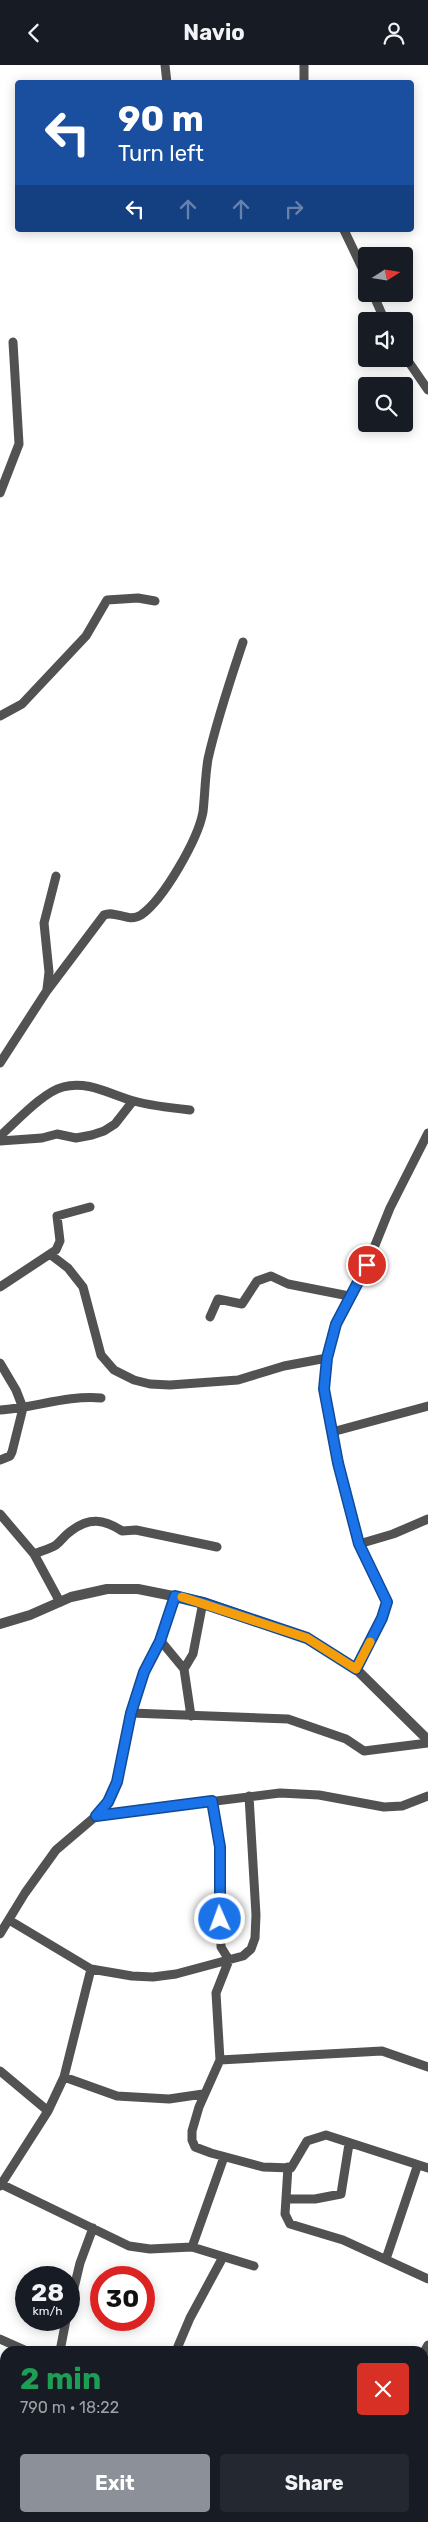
<!DOCTYPE html>
<html lang="en">
<head>
<meta charset="utf-8">
<style>
  body { margin:0; font-family:Rubik,sans-serif; background:#242831; color:#f1f3f6; height:100vh; display:flex; flex-direction:column; font-size:19px; white-space:nowrap }
  * { box-sizing:border-box; margin:0 }
  p { font-size:16px; color:#9ea1a6 }
  .icon { flex:none; width:28px; height:28px; fill:none; stroke:currentColor; stroke-width:2; stroke-linecap:round; stroke-linejoin:round }
  .map { position:relative; flex:1; overflow:hidden }
  .sheet { position:absolute; left:0px; top:2281px; width:429px; height:176px; display:flex; flex-direction:column; background:#171b24; border-radius:15px 15px 0 0; box-shadow:0 2px 12px #0003 }
  .sheet>* { flex:none }
  .top-card { position:absolute; left:15px; top:15px; width:399px; height:152px; border-radius:5px; box-shadow:0 2px 12px #0003; background:#1a4fa0; color:#fff; overflow:hidden }
  .needle { width:32px; rotate:78deg }
  .controls { position:absolute; left:358px; top:182px; display:grid; gap:10px }
  .controls a { display:grid; place-items:center; width:55px; height:55px; border-radius:5px; background:#171b24; box-shadow:0 2px 12px #0003; font-size:25px }
  .speed { position:absolute; left:15px; top:2201px; display:flex; gap:10px; font-size:25px; font-weight:700; text-align:center }
  .speed>* { display:grid; place-content:center; width:65px; height:65px; border-radius:50%; background:#171b24; box-shadow:0 2px 12px #0003; line-height:1 }
  .speed small { font-size:12px; font-weight:400 }
  .speed .limit { border:8px solid #d22; background:#fff; color:#111 }
  .pin { position:absolute; display:grid; place-items:center; width:42px; height:42px; color:#fff; margin:-21px; border:2px solid #fff; border-radius:50%; box-shadow:0 1px 5px #0007 }
  .me { position:absolute; width:55px; margin:-28px; rotate:358deg; stroke-linejoin:round; filter:drop-shadow(0 0 4px #0008) }
  .turn { display:flex; align-items:center; gap:18px; height:105px; padding:0 20px; font-size:22px }
  .turn .icon { width:65px; height:65px; stroke-width:2.5 }
  .turn b { display:block; font-size:35px; line-height:42px }
  .lanes { display:flex; align-items:center; height:48px; padding:0 20px; background:#0003; justify-content:center; gap:25px; direction:ltr }
  .lanes .off { opacity:.35 }
  .round { display:grid; place-items:center; flex:none; width:52px; height:52px; border-radius:5px; background:#242831 }
  .head { display:flex; align-items:center; justify-content:space-between; height:85px; padding:0 20px }
  h1 { font-size:30px; font-weight:700; line-height:38px; color:#1e9e55 }
  .action { display:flex; gap:10px; margin-top:auto; padding:10px 20px }
  .action a { flex:1; height:58px; border-radius:5px; background:#8c9099; color:#fff; font-size:20px; font-weight:700; line-height:58px; text-align:center }
  .action a+a { background:#242831; color:#f1f3f6 }
  header { display:flex; justify-content:space-between; align-items:center; height:65px; padding:0 20px; background:#171b24; font-size:22px; font-weight:700 }
  .map>svg:first-child { display:block }
</style>
</head>
<body>
<header><svg class="icon" aria-label="back" viewBox="0 0 24 24"><path d="M15 5l-7 7 7 7"/></svg>Navio<svg class="icon" aria-label="person" viewBox="0 0 24 24"><circle cx="12" cy="8" r="4"/><path d="M4 21q1-7 8-7t8 7"/></svg></header>
<div class="map">
<svg width="428" height="2457" viewBox="0 0 428 2457">
  <rect width="100%" height="100%" fill="#fff"/>
  <g fill="none" stroke-linecap="round" stroke-linejoin="round">
    <path stroke="#525252" stroke-width="9" d="M 165,0 L 167,18
      M 304,18 L 304,0
      M 344,165 L 366,211
      M 373,229 L 385,256
      M 404,290 L 428,325
      M 0,428 L 19,379 L 13,277
      M 0,651 L 22,639 L 86,571 L 107,535 L 138,533 L 155,536
      M 47,924 L 49,907 L 44,858 L 56,811
      M 0,998 L 46,927 L 104,850 C 116,845 128,858 141,850 C 164,834 198,774 203,747 C 205,729 205,712 208,694 C 217,654 230,616 243,577
      M 0,1071 C 16,1057 43,1027 63,1022 C 88,1015 111,1030 134,1036 C 152,1041 171,1043 190,1045
      M 0,1076 L 42,1073 L 57,1069 L 76,1073 L 92,1070 L 104,1066 L 115,1059 L 133,1036
      M 51,1190 L 68,1203 L 83,1222 L 101,1290 L 114,1305 L 134,1315 L 150,1319 L 170,1320 L 238,1315 L 284,1301 L 327,1293
      M 0,1222 L 56,1185 L 60,1176 L 57,1151 L 90,1142
      M 210,1252 L 218,1234 L 242,1239 L 257,1216 L 271,1211 L 288,1219 L 349,1231
      M 0,1298 L 16,1325 L 23,1343 L 12,1387 L 10,1391 L 0,1395
      M 0,1345 C 34,1343 67,1330 101,1333
      M 332,1367 L 428,1341
      M 0,1449 L 34,1489 L 60,1537
      M 359,1479 L 393,1469 L 428,1454
      M 34,1489 C 41,1486 50,1484 56,1480 C 61,1476 65,1470 71,1466 C 89,1452 104,1454 122,1466 L 136,1465 L 217,1482
      M 160,1575 L 184,1604
      M 356,1604 L 382,1553 L 387,1537 L 359,1479 L 338,1399 L 324,1324 L 327,1293 L 336,1259 L 367,1200 L 390,1143 L 428,1068
      M 131,1648 L 288,1654 L 346,1674 L 364,1686 L 428,1678
      M 191,1651 L 184,1604 L 193,1589 L 203,1537
      M 212,1736 L 220,1782 L 221,1882 L 229,1895 L 216,1928 L 220,1995 L 199,2042 L 192,2066 L 192,2075 L 195,2082 L 211,2088 L 263,2102 L 291,2103 L 307,2076 L 326,2070 L 428,2103
      M 96,1751 L 280,1728 L 319,1730 L 384,1742 L 402,1741 L 428,1731
      M 9,1855 L 91,1904 L 132,1911 L 153,1912 L 176,1909 L 243,1891 L 251,1884 L 255,1873 L 256,1850 L 249,1731
      M 0,1869 L 25,1828 L 56,1785 L 96,1751 L 108,1737 L 117,1717 L 131,1648 L 144,1607 L 160,1575 L 175,1531
      M 220,1995 L 382,1986 L 428,2002
      M 0,2006 L 48,2046
      M 64,2012 L 117,2031 L 169,2034 L 203,2029
      M 288,2102 L 285,2149 L 290,2159 L 343,2175 L 428,2214
      M 1,2119 L 129,2181 L 150,2184 L 192,2182 L 254,2201
      M 0,2121 L 48,2046 L 64,2012 L 91,1904
      M 287,2134 L 315,2134 L 341,2129 L 349,2079
      M 192,2182 L 224,2092
      M 386,2194 L 417,2102
      M 69,2244 L 80,2198 L 93,2163
      M 0,2274 L 27,2286
      M 60,2286 L 66,2255
      M 176,2286 L 190,2253 L 223,2192
      M 424,2287 L 428,2280
      M 424,2373 L 428,2373
      M 5,2457 L 7,2452
      M 119,2457 L 120,2452
      M 395,2457 L 395,2452"/>
    <path stroke="#525252" stroke-width="10" d="M 0,1559 L 30,1550 L 71,1532 L 107,1524 L 138,1524 L 203,1537 L 307,1573 L 356,1604 L 428,1675"/>
  </g>
  <g fill="none" stroke-linecap="round" stroke-linejoin="round">
    <g stroke="#114b97" stroke-width="12">
      <path id="route" d="M 220,1854 L 220,1782 L 212,1736 L 96,1751 L 108,1737 L 117,1717 L 131,1648 L 144,1607 L 160,1576 L 175,1531 L 203,1538 L 307,1573 L 356,1604 L 382,1553 L 387,1537 L 359,1479 L 338,1398 L 324,1324 L 327,1293 L 336,1259 L 367,1200"/>
    </g>
    <use href="#route" stroke="#1a73e8" stroke-width="9"/>
    <path stroke="#f59e0b" stroke-width="9" d="M 182,1532 L 307,1573 L 356,1604 L 370,1577"/>
  </g>
</svg>
<div class="controls">
<a><svg class="needle" viewBox="-14 -14 28 28"><path d="M0-13l5 13h-10z" fill="#e53935"/><path d="M0 13l5-13h-10z" fill="#9ea1a6"/></svg></a>
<a><svg class="icon" aria-label="sound" viewBox="0 0 24 24"><path d="M4 9h4l5-4v14l-5-4H4zM17 9q2 3 0 6"/></svg></a>
<a><svg class="icon" aria-label="search" viewBox="0 0 24 24"><circle cx="10" cy="10" r="6"/><path d="M15 15l6 6"/></svg></a>
</div>
<div class="speed"><div>28<small>km/h</small></div><div class="limit">30</div></div>
<div class="pin" style="left:367px;top:1200px;background:#d93025"><svg class="icon" aria-label="arrive" viewBox="0 0 24 24"><path d="M6 21V4h12l-3 4 3 4H6"/></svg></div>
<svg class="me" style="left:220px;top:1854px" viewBox="-20 -20 40 40"><circle r="17" fill="#1a73e8" stroke="#fff" stroke-width="3"/><path d="M0-11L8 9 0 5-8 9z" fill="#fff"/></svg>
<div class="top-card">
<div class="turn"><svg class="icon" aria-label="left" viewBox="0 0 24 24"><path d="M17 20v-9H6M10 6l-5 5 5 5"/></svg><div><b>90 m</b>Turn left</div></div>
<div class="lanes"><svg class="icon" aria-label="left" viewBox="0 0 24 24"><path d="M17 20v-9H6M10 6l-5 5 5 5"/></svg><svg class="icon off" aria-label="ahead" viewBox="0 0 24 24"><path d="M12 20V5M6 11l6-6 6 6"/></svg><svg class="icon off" aria-label="ahead" viewBox="0 0 24 24"><path d="M12 20V5M6 11l6-6 6 6"/></svg><svg class="icon off" aria-label="right" viewBox="0 0 24 24"><path d="M7 20v-9h11M14 6l5 5-5 5"/></svg></div>
</div>
<section class="sheet">
<div class="head"><div><h1>2 min</h1><p>790 m · 18:22</p></div><a class="round" style="background:#d93025;color:#fff"><svg class="icon" aria-label="close" viewBox="0 0 24 24"><path d="M6 6l12 12M18 6L6 18"/></svg></a></div>
<div class="action"><a>Exit</a><a>Share</a></div>
</section>
</div>
</body>
</html>
